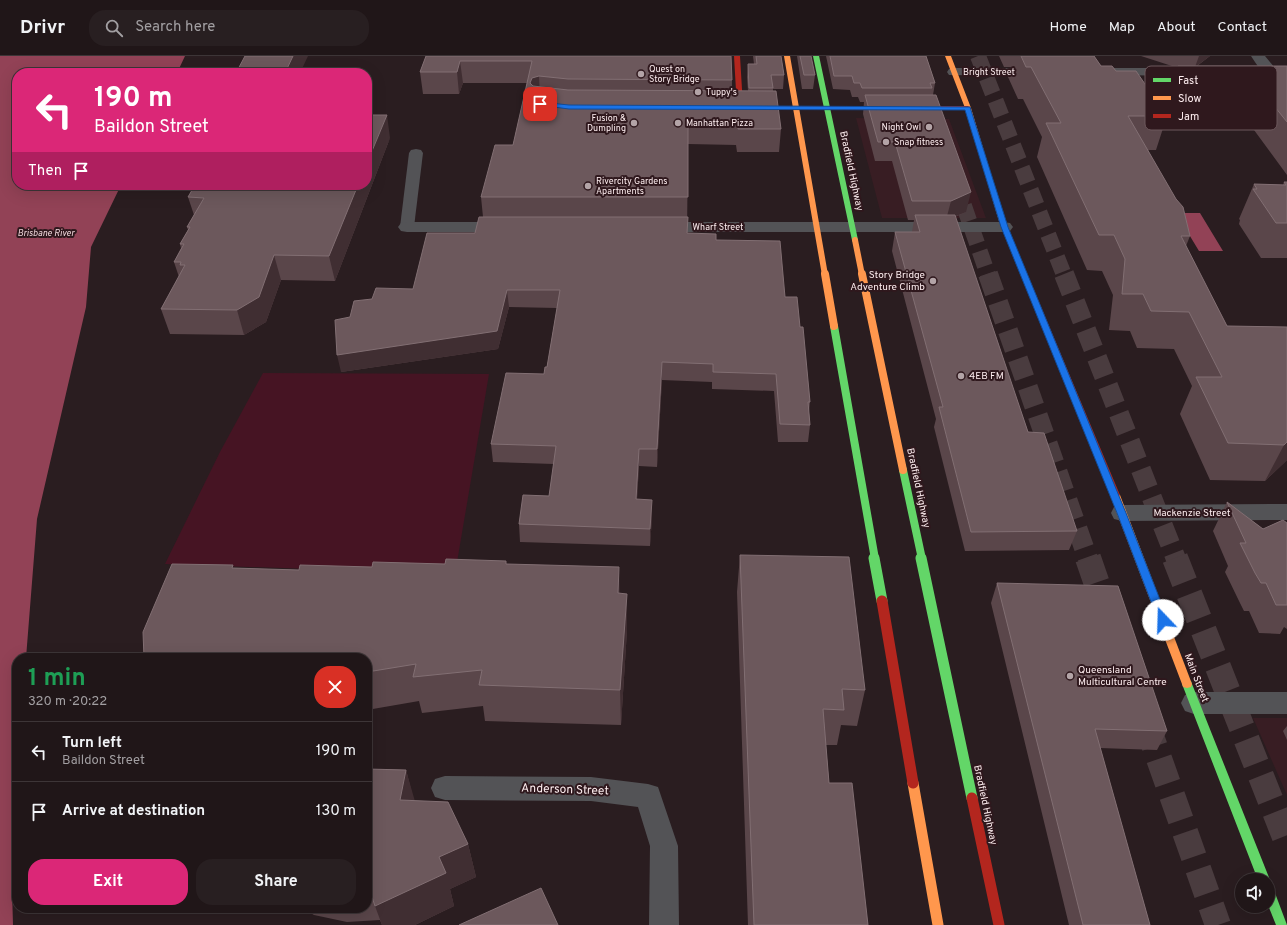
<!DOCTYPE html>
<html lang="en">
<head>
<meta charset="utf-8">
<style>
  body { margin:0; font-family:Overpass,sans-serif; background:#281f21; color:#f1f3f6; height:100vh; display:flex; flex-direction:column; font-size:15px; white-space:nowrap }
  * { box-sizing:border-box; margin:0 }
  p { font-size:13px; color:#a29fa2 }
  .icon { flex:none; width:22px; height:22px; fill:none; stroke:currentColor; stroke-width:2; stroke-linecap:round; stroke-linejoin:round }
  .map { position:relative; flex:1; overflow:hidden }
  .side { position:absolute; left:12px; top:597px; width:360px; height:260px; display:flex; flex-direction:column; background:#201618; border-radius:16px; box-shadow:0 4px 16px #0002,0 0 0 1px #3d3537 }
  .side>* { flex:none }
  .top-card { position:absolute; left:12px; top:12px; width:360px; height:122px; border-radius:16px; box-shadow:0 4px 16px #0002,0 0 0 1px #3d3537; background:#db2777; color:#fff; overflow:hidden }
  .controls { position:absolute; left:1235px; top:817px; display:grid; gap:8px }
  .controls a { display:grid; place-items:center; width:40px; height:40px; border-radius:50%; background:#201618; box-shadow:0 4px 16px #0002,0 0 0 1px #3d3537; font-size:20px }
  .pin { position:absolute; display:grid; place-items:center; width:34px; height:34px; color:#fff; margin:-17px; border-radius:8px; box-shadow:0 2px 6px #0006 }
  .me { position:absolute; width:44px; margin:-22px; rotate:339deg; stroke-linejoin:round; filter:drop-shadow(0 0 3px #0008) }
  .turn { display:flex; align-items:center; gap:14px; height:84px; padding:0 16px; font-size:18px }
  .turn .icon { width:52px; height:52px; stroke-width:2.5 }
  .turn b { display:block; font-size:28px; line-height:34px }
  .then { display:flex; align-items:center; height:38px; padding:0 16px; background:#0003; gap:8px; font-size:15px }
  .round { display:grid; place-items:center; flex:none; width:42px; height:42px; border-radius:16px; background:#281f21 }
  .summary { display:flex; align-items:center; justify-content:space-between; height:68px; padding:0 16px }
  h1 { font-size:24px; font-weight:700; line-height:30px; color:#1e9e55 }
  .cta { display:flex; gap:8px; margin-top:auto; padding:8px 16px }
  .cta a { flex:1; height:46px; border-radius:16px; background:#db2777; color:#fff; font-size:16px; font-weight:700; line-height:46px; text-align:center }
  .cta a+a { background:#281f21; color:#f1f3f6 }
  ul { padding:0; list-style:none }
  li { display:flex; align-items:center; gap:12px; height:60px; padding:0 16px; border-top:1px solid #3d3537 }
  li div { flex:1 }
  li b { display:block; font-size:15px }
  li em { font-style:normal }
  header { display:flex; align-items:center; gap:24px; box-sizing:border-box; height:56px; padding:0 20px; background:#201618; border-bottom:1px solid #3d3537 }
  header strong { font-size:19px }
  nav { display:flex; gap:22px; margin-inline-start:auto; font-size:14px }
  .search { width:280px; height:36px; background:#281f21; display:flex; align-items:center; gap:10px; box-sizing:border-box; padding:0 14px; border-radius:16px; color:#a29fa2; font-size:15px }
  .map>svg:first-child { display:block }
</style>
</head>
<body>
<header>
<strong>Drivr</strong>
<div class="search"><svg class="icon" aria-label="search" viewBox="0 0 24 24"><circle cx="10" cy="10" r="6"/><path d="M15 15l6 6"/></svg>Search here</div>
<nav><a>Home</a><a>Map</a><a>About</a><a>Contact</a></nav>
</header>
<div class="map">
<svg width="1287" height="869" viewBox="0 0 1287 869">
  <rect width="100%" height="100%" fill="#2a1d20"/>
  <path fill="#381d23" d="M 856,62 L 949,63 L 986,162 L 882,162 Z
    M 1253,662 L 1287,662 L 1287,739 Z"/>
  <path fill="#461423" d="M 263,317 L 489,318 L 455,518 L 165,508 L 220,396 Z"/>
  <path fill="#924256" d="M 0,0 L 185,0 L 177,17 L 17,17 L 17,129 L 121,129 L 91,191 L 86,251 L 37,463 L 26,602 L 17,602 L 17,724 L 11,799 L 13,869 L 0,869 Z
    M 1176,157 L 1200,157 L 1223,195 L 1199,195 Z"/>
  <g fill="none" stroke-linecap="round" stroke-linejoin="round">
    <path stroke="#4a3c3f" stroke-width="16" stroke-dasharray="16 8" stroke-linecap="butt" d="M 978,0 L 1064,219
      M 956,127 L 988,219"/>
    <path stroke="#4a3c3f" stroke-width="20" stroke-dasharray="20 10" stroke-linecap="butt" d="M 988,218 L 1088,503
      M 1064,218 L 1176,503"/>
    <path stroke="#4a3c3f" stroke-width="26" stroke-dasharray="26 13" stroke-linecap="butt" d="M 1088,502 L 1107,557
      M 1175,502 L 1287,786
      M 1146,666 L 1218,869"/>
    <path fill="#535356" fill-rule="evenodd" d="M 416,93 L 421,94 L 423,97 L 414,171 L 412,174 L 402,174 L 400,171 L 409,97 L 411,94 Z"/>
    <path fill="#535356" fill-rule="evenodd" d="M 1251,0 L 1265,0 L 1279,17 L 1277,20 C 1265,23 1257,9 1251,0 Z
      M 954,12 L 1040,12 L 1045,13 L 1047,16 L 1045,19 L 1040,20 L 949,19 L 947,16 L 949,13 Z
      M 1106,12 L 1206,12 L 1211,13 L 1213,16 L 1211,19 L 1206,20 L 1101,19 L 1099,16 L 1101,13 Z
      M 407,166 L 507,166 L 513,167 L 516,171 L 513,175 L 507,176 L 407,176 L 401,175 L 398,171 L 401,167 Z
      M 657,166 L 1004,166 L 1010,167 L 1013,171 L 1010,175 L 1004,176 L 657,176 L 651,175 L 648,171 L 651,167 Z
      M 1287,448 L 1287,464 L 1122,465 L 1114,463 L 1111,457 L 1114,451 L 1122,449 Z
      M 1194,636 L 1287,636 L 1287,658 L 1194,658 L 1185,655 L 1181,647 L 1185,639 Z
      M 445,720 L 591,721 L 648,728 L 658,731 L 678,790 L 679,869 L 649,869 L 650,790 L 638,751 L 591,745 L 445,744 L 435,741 L 431,732 L 435,723 Z"/>
    <path fill="#63d668" fill-rule="evenodd" d="M 1187,624 L 1191,625 L 1192,628 L 1270,824 L 1268,827 L 1272,829 L 1287,869 L 1276,869 L 1268,849 L 1268,824 L 1258,824 L 1182,628 L 1183,625 Z"/>
    <path fill="#ff974d" fill-rule="evenodd" d="M 945,0 L 951,0 L 971,52 L 1005,165 L 1004,166 L 1000,166 L 999,165 L 965,52 Z
      M 1115,436 L 1120,439 L 1192,628 L 1191,631 L 1187,632 L 1183,631 L 1182,628 L 1110,439 Z"/>
    <path fill="#b3261e" fill-rule="evenodd" d="M 734,0 L 740,0 L 743,50 L 968,50 L 971,52 L 968,54 L 740,54 L 737,52 Z
      M 1002,163 L 1005,165 L 1120,439 L 1118,441 L 1115,442 L 1110,439 L 999,165 Z"/>
    <path stroke="#63d668" stroke-width="6" d="M 816,0 L 855,184"/>
    <path stroke="#63d668" stroke-width="8" d="M 834,270 L 875,503
      M 903,414 L 922,503"/>
    <path stroke="#63d668" stroke-width="11" d="M 874,502 L 882,545
      M 921,502 L 972,742"/>
    <path stroke="#ff974d" stroke-width="6" d="M 787,0 L 825,219
      M 855,184 L 862,219"/>
    <path stroke="#ff974d" stroke-width="8" d="M 825,218 L 834,270
      M 862,218 L 903,414"/>
    <path stroke="#ff974d" stroke-width="11" d="M 913,727 L 938,869"/>
    <path stroke="#b3261e" stroke-width="11" d="M 882,545 L 913,727
      M 972,742 L 999,869"/>
  </g>
  <path fill="#5a464a" d="M 426,0 L 731,0 L 732,24 L 732,35 L 748,35 L 747,21 L 748,8 L 754,8 L 753,0 L 781,0 L 784,19 L 783,33 L 773,33 L 773,35 L 781,73 L 779,96 L 737,96 L 736,89 L 688,88 L 687,177 L 716,184 L 785,241 L 800,271 L 810,346 L 809,356 L 810,369 L 808,386 L 778,386 L 774,335 L 712,333 L 712,326 L 662,324 L 657,411 L 639,410 L 637,443 L 652,461 L 650,490 L 520,486 L 519,468 L 549,440 L 554,408 L 493,406 L 491,388 L 544,318 L 547,311 L 557,252 L 509,251 L 498,293 L 341,316 L 350,261 L 372,243 L 413,233 L 475,177 L 483,161 L 481,141 L 513,89 L 527,27 L 463,27 L 459,38 L 423,38 L 420,16 Z
    M 797,0 L 811,0 L 815,19 L 813,33 L 802,33 Z
    M 826,0 L 926,0 L 935,27 L 933,39 L 966,156 L 955,161 L 1028,376 L 1077,475 L 1069,494 L 965,495 L 934,371 L 936,363 L 892,195 L 895,176 L 912,176 L 914,164 L 908,164 L 892,105 L 875,105 L 863,58 L 864,46 L 860,46 L 858,41 L 852,41 L 850,34 L 833,33 Z
    M 999,0 L 1094,0 L 1101,10 L 1116,15 L 1167,60 L 1156,94 L 1148,94 L 1190,180 L 1186,190 L 1227,270 L 1287,271 L 1287,404 L 1265,425 L 1210,424 L 1180,358 L 1192,330 L 1174,293 L 1137,292 L 1130,275 L 1109,274 L 1113,239 L 1102,215 L 1087,214 L 1037,101 L 1042,81 L 1023,43 L 1018,43 L 1008,21 L 1011,11 L 1004,11 Z
    M 1141,0 L 1210,0 L 1197,10 L 1287,10 L 1287,119 L 1254,74 L 1220,74 L 1218,71 L 1185,70 L 1167,42 L 1177,11 L 1175,11 Z
    M 390,82 L 335,225 L 281,224 L 266,266 L 244,279 L 170,278 L 161,253 L 179,221 L 174,206 L 181,192 L 180,188 L 188,174 L 187,171 L 194,159 L 188,141 L 195,130 L 194,129 L 367,129 Z
    M 1284,126 L 1287,126 L 1287,202 L 1261,202 L 1239,168 L 1240,164 L 1239,163 L 1254,128 L 1283,129 Z
    M 1227,446 L 1263,473 L 1287,467 L 1287,573 L 1284,571 L 1280,578 L 1259,577 L 1249,555 L 1244,555 L 1239,545 L 1225,516 L 1228,510 L 1213,475 Z
    M 740,499 L 865,634 L 857,670 L 841,669 L 837,689 L 826,689 L 829,727 L 868,869 L 748,869 L 737,536 Z
    M 445,508 L 506,508 L 620,538 L 627,574 L 621,669 L 485,665 L 483,650 L 422,657 L 419,645 L 367,654 L 367,602 L 234,512 L 299,514 Z
    M 997,527 L 1167,675 L 1157,694 L 1100,692 L 1150,869 L 1069,869 L 991,547 Z
    M 1287,670 L 1287,684 L 1283,675 Z
    M 367,713 L 406,714 L 414,745 L 468,788 L 476,821 L 450,833 L 454,850 L 415,869 L 382,869 L 380,864 L 347,866 L 314,859 L 302,852 L 367,852 Z"/>
  <path fill="#402e32" d="M 293,0 L 308,0 L 300,17 L 285,17 Z
    M 1199,0 L 1210,0 L 1195,11 Z
    M 460,5 L 463,27 L 459,38 L 457,16 Z
    M 539,20 L 540,43 L 530,27 L 532,22 Z
    M 387,59 L 390,82 L 335,225 L 329,200 L 358,129 L 367,129 L 367,107 Z
    M 971,136 L 966,156 L 946,164 L 951,145 Z
    M 274,199 L 281,224 L 266,266 L 244,279 L 237,254 Z
    M 507,234 L 509,251 L 498,293 L 341,316 L 337,299 Z
    M 662,306 L 662,324 L 657,411 L 657,393 Z
    M 1287,386 L 1287,404 L 1265,425 L 1284,389 Z
    M 639,393 L 639,410 L 636,461 L 636,443 Z
    M 652,444 L 652,461 L 650,490 L 650,473 Z
    M 619,511 L 620,547 L 618,537 Z
    M 627,538 L 627,574 L 621,669 L 620,634 Z
    M 406,714 L 416,749 L 400,744 Z
    M 468,788 L 476,821 L 450,833 L 454,850 L 415,869 L 382,869 L 375,850 L 439,801 Z"/>
  <path fill="#6c585c" stroke="#826f73" d="M 245,0 L 293,0 L 285,17 L 236,17 Z
    M 426,0 L 731,0 L 732,24 L 568,23 L 539,20 L 532,22 L 530,27 L 533,30 L 568,34 L 776,35 L 781,73 L 738,73 L 738,66 L 688,65 L 688,141 L 481,141 L 495,89 L 513,89 L 532,5 L 460,5 L 457,16 L 420,16 Z
    M 756,0 L 781,0 L 784,19 L 771,19 L 773,32 L 749,32 L 748,8 L 757,8 Z
    M 800,0 L 811,0 L 815,19 L 804,19 Z
    M 830,0 L 926,0 L 935,27 L 930,27 L 932,32 L 862,32 L 860,27 L 854,27 L 852,20 L 834,20 Z
    M 1021,0 L 1094,0 L 1101,10 L 1112,10 L 1116,15 L 1136,15 L 1167,60 L 1128,60 L 1176,143 L 1183,151 L 1190,180 L 1181,180 L 1227,270 L 1287,271 L 1287,386 L 1284,389 L 1228,387 L 1196,321 L 1222,321 L 1189,256 L 1151,255 L 1143,238 L 1122,238 L 1125,203 L 1114,179 L 1099,179 L 1046,67 L 1061,67 L 1031,11 L 1026,11 Z
    M 1178,10 L 1287,10 L 1287,66 L 1267,41 L 1232,40 L 1230,38 L 1196,37 Z
    M 865,39 L 936,39 L 971,136 L 951,145 L 912,145 L 895,86 L 878,86 Z
    M 367,59 L 387,59 L 367,107 Z
    M 1284,126 L 1287,126 L 1287,167 L 1276,167 L 1253,133 L 1257,133 L 1254,128 L 1286,129 Z
    M 195,129 L 358,129 L 329,200 L 274,199 L 259,241 L 237,254 L 161,253 L 185,209 L 180,209 L 181,206 L 174,206 L 184,188 L 180,188 L 190,171 L 187,171 L 204,142 L 188,141 Z
    M 915,159 L 955,159 L 1028,376 L 1044,377 L 1077,475 L 971,476 L 939,351 L 943,351 L 895,176 L 920,176 Z
    M 479,161 L 688,161 L 687,177 L 716,178 L 716,184 L 780,185 L 785,241 L 797,241 L 800,271 L 803,271 L 810,346 L 808,346 L 810,369 L 780,368 L 776,318 L 713,316 L 713,308 L 662,306 L 657,393 L 639,393 L 636,443 L 652,444 L 650,473 L 519,468 L 523,439 L 549,440 L 556,390 L 491,388 L 506,317 L 544,318 L 545,311 L 547,311 L 560,234 L 507,234 L 497,275 L 337,299 L 335,264 L 350,261 L 354,245 L 372,243 L 376,232 L 413,233 L 427,177 L 475,177 Z
    M 1227,446 L 1263,473 L 1283,464 L 1287,467 L 1287,549 L 1276,549 L 1266,527 L 1261,527 L 1255,517 L 1240,487 L 1246,487 Z
    M 740,499 L 849,501 L 865,634 L 842,633 L 844,654 L 823,653 L 829,727 L 852,727 L 868,869 L 754,869 Z
    M 446,503 L 506,505 L 506,508 L 619,511 L 618,537 L 627,538 L 620,634 L 479,629 L 482,614 L 413,621 L 416,608 L 367,616 L 367,602 L 144,602 L 143,576 L 172,508 L 233,509 L 232,512 L 299,514 L 300,509 L 372,511 L 373,506 L 445,508 Z
    M 997,527 L 1118,530 L 1167,675 L 1095,673 L 1150,869 L 1083,869 Z
    M 367,713 L 406,714 L 400,744 L 448,746 L 468,788 L 439,801 L 446,817 L 375,850 L 369,832 L 367,832 Z
    M 541,832 L 558,869 L 459,869 Z"/>
  <path fill="#1a73e8" stroke="#114b97" d="M 540,46 L 569,49 L 970,51 L 1008,171 L 1126,457 L 1168,564 L 1166,567 L 1159,567 L 1158,564 L 1117,457 L 1001,171 L 965,54 L 569,53 L 538,49 L 537,48 Z"/>
  <g fill="#b3a4a7" stroke="#2f181d" stroke-width="1.5">
    <circle cx="641" cy="18" r="4"/>
    <circle cx="698" cy="36" r="4"/>
    <circle cx="634" cy="67" r="4"/>
    <circle cx="678" cy="67" r="4"/>
    <circle cx="929" cy="71" r="4"/>
    <circle cx="886" cy="86" r="4"/>
    <circle cx="588" cy="130" r="4"/>
    <circle cx="933" cy="225" r="4"/>
    <circle cx="961" cy="320" r="4"/>
    <circle cx="1070" cy="620" r="4"/>
  </g>
  <g text-anchor="middle" dominant-baseline="central" stroke-width="4" stroke-linejoin="round" paint-order="stroke">
    <g font-size="9" fill="#fdedef" stroke="#2f181d" text-anchor="start">
      <text x="649" y="13">Quest on<tspan x="649" dy="10">Story Bridge</tspan></text>
      <text x="706" y="36">Tuppy's</text>
      <text x="626" y="62" text-anchor="end">Fusion &amp;<tspan x="626" dy="10">Dumpling</tspan></text>
      <text x="686" y="67">Manhattan Pizza</text>
      <text x="921" y="71" text-anchor="end">Night Owl</text>
      <text x="894" y="86">Snap fitness</text>
      <text x="596" y="125">Rivercity Gardens<tspan x="596" dy="10">Apartments</tspan></text>
    </g>
    <g font-size="9" fill="#fdedef" stroke="#2f181d">
      <text x="989" y="16">Bright Street</text>
      <text x="718" y="171">Wharf Street</text>
    </g>
    <g font-size="9" font-style="italic" fill="#efd6da" stroke="#2f181d">
      <text x="46" y="177">Brisbane River</text>
    </g>
    <g font-size="10" fill="#fdedef" stroke="#2f181d">
      <text transform="translate(851 115) rotate(78)">Bradfield Highway</text>
      <text transform="translate(918 432) rotate(78)">Bradfield Highway</text>
      <text x="1192" y="457">Mackenzie Street</text>
      <text transform="translate(1196 622) rotate(69)">Main Street</text>
      <text transform="translate(985 749) rotate(78)">Bradfield Highway</text>
    </g>
    <g font-size="10" fill="#fdedef" stroke="#2f181d" text-anchor="start">
      <text x="925" y="219" text-anchor="end">Story Bridge<tspan x="925" dy="12">Adventure Climb</tspan></text>
      <text x="969" y="320">4EB FM</text>
      <text x="1078" y="614">Queensland<tspan x="1078" dy="12">Multicultural Centre</tspan></text>
    </g>
    <g font-size="12" fill="#fdedef" stroke="#2f181d">
      <text transform="translate(565 734) rotate(2)">Anderson Street</text>
    </g>
  </g>
  <rect x="1145" y="10" width="132" height="64" rx="6" fill="#2f181d" stroke="#6d585c" stroke-width="1"/>
  <rect x="1153" y="22" width="18" height="4" fill="#63d668"/>
  <rect x="1153" y="40" width="18" height="4" fill="#ff974d"/>
  <rect x="1153" y="58" width="18" height="4" fill="#b3261e"/>
  <g font-size="11" fill="#fdedef">
    <text x="1178" y="28">Fast</text>
    <text x="1178" y="46">Slow</text>
    <text x="1178" y="64">Jam</text>
  </g>
</svg>
<div class="controls">
<a><svg class="icon" aria-label="sound" viewBox="0 0 24 24"><path d="M4 9h4l5-4v14l-5-4H4zM17 9q2 3 0 6"/></svg></a>
</div>
<div class="pin" style="left:540px;top:48px;background:#d93025"><svg class="icon" aria-label="arrive" viewBox="0 0 24 24"><path d="M6 21V4h12l-3 4 3 4H6"/></svg></div>
<svg class="me" style="left:1163px;top:564px" viewBox="-20 -20 40 40"><circle r="19" fill="#fff"/><path d="M0-13L10 11 0 6-10 11z" fill="#1a73e8"/></svg>
<div class="top-card">
<div class="turn"><svg class="icon" aria-label="left" viewBox="0 0 24 24"><path d="M17 20v-9H6M10 6l-5 5 5 5"/></svg><div><b>190 m</b>Baildon Street</div></div>
<div class="then">Then<svg class="icon" aria-label="arrive" viewBox="0 0 24 24"><path d="M6 21V4h12l-3 4 3 4H6"/></svg></div>
</div>
<section class="side">
<div class="summary"><div><h1>1 min</h1><p>320 m · 20:22</p></div><a class="round" style="background:#d93025;color:#fff"><svg class="icon" aria-label="close" viewBox="0 0 24 24"><path d="M6 6l12 12M18 6L6 18"/></svg></a></div>
<ul>
<li><svg class="icon" aria-label="left" viewBox="0 0 24 24"><path d="M17 20v-9H6M10 6l-5 5 5 5"/></svg><div><b>Turn left</b><p>Baildon Street</p></div><em>190 m</em></li>
<li><svg class="icon" aria-label="arrive" viewBox="0 0 24 24"><path d="M6 21V4h12l-3 4 3 4H6"/></svg><div><b>Arrive at destination</b></div><em>130 m</em></li>
</ul>
<div class="cta"><a>Exit</a><a>Share</a></div>
</section>
</div>
</body>
</html>
